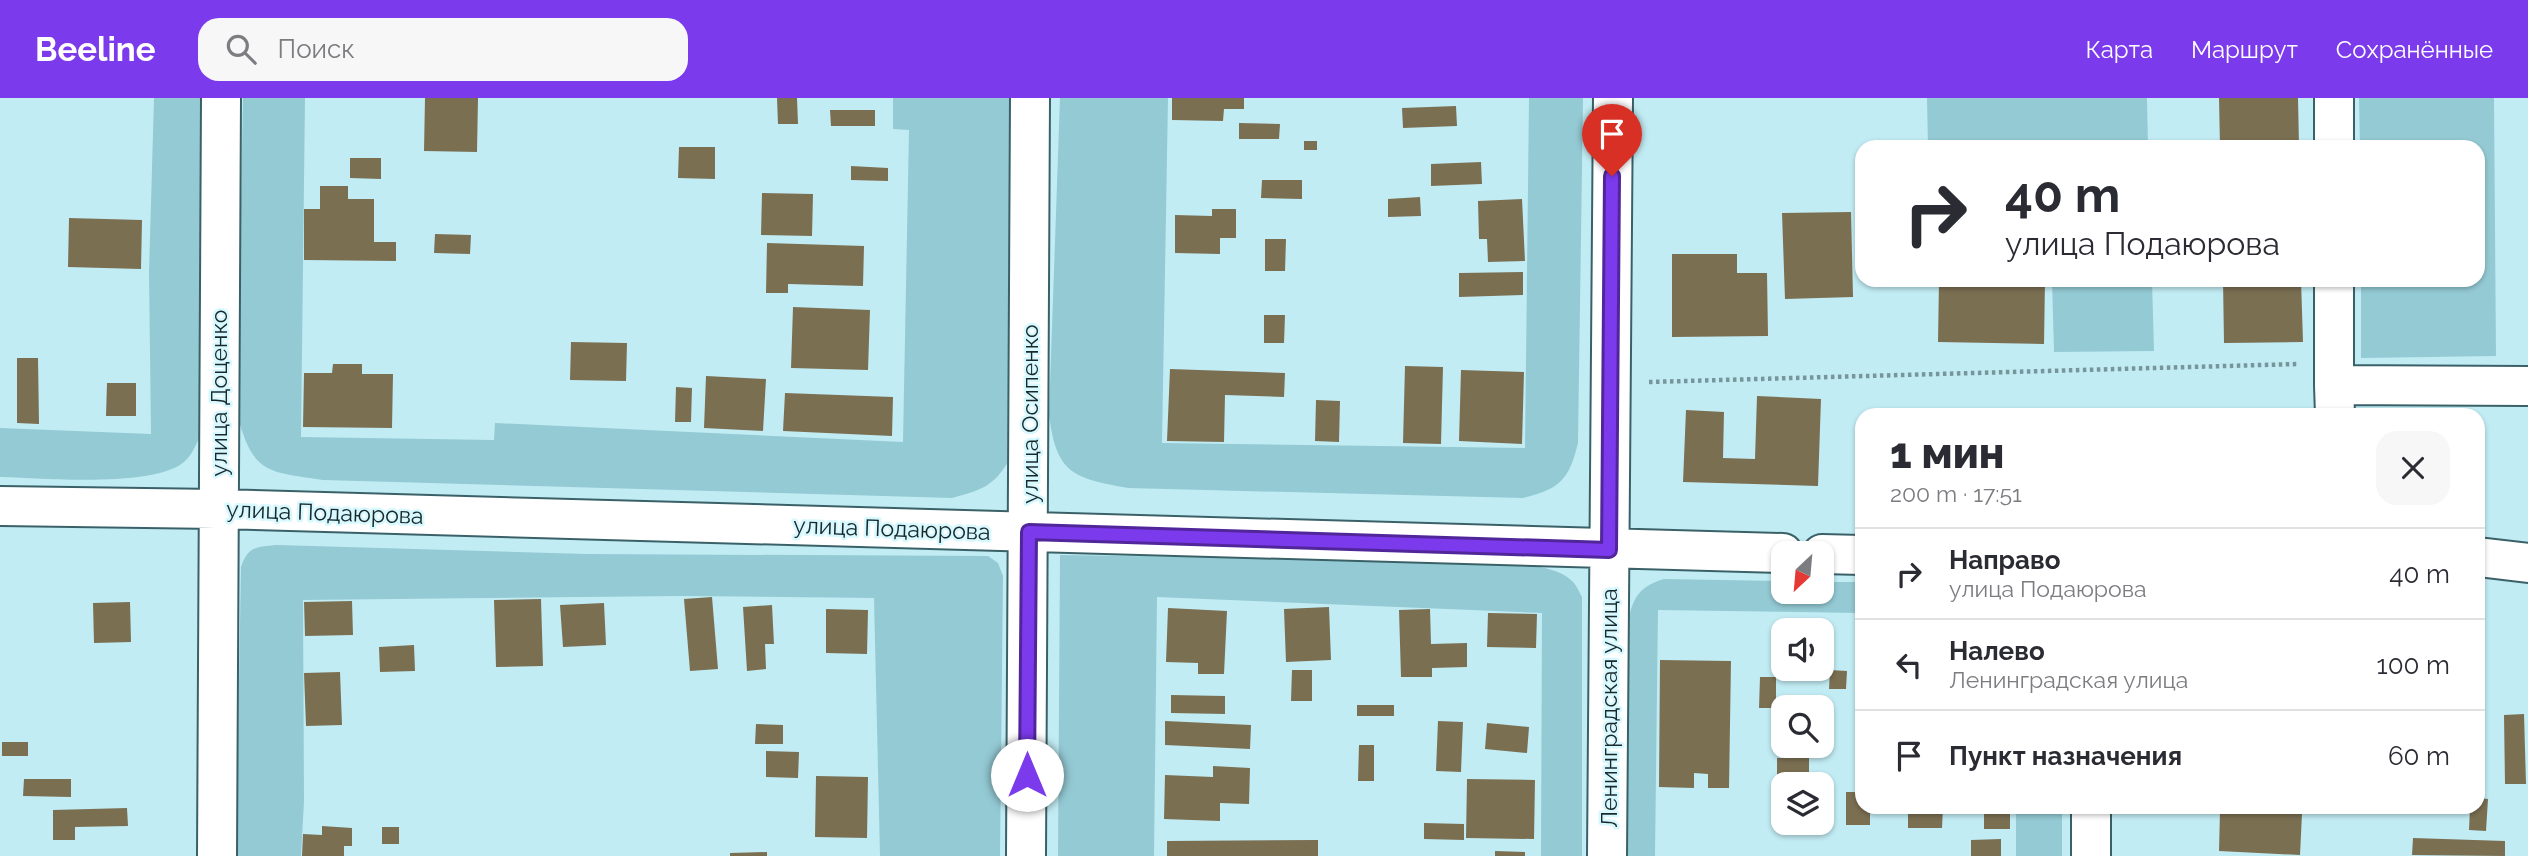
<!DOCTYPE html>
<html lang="ru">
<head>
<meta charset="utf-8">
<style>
  body { margin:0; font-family:Raleway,sans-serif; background:#f7f7f7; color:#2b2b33; height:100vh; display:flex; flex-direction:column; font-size:26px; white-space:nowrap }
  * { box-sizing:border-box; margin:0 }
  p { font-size:23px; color:#7c7c81 }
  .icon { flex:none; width:38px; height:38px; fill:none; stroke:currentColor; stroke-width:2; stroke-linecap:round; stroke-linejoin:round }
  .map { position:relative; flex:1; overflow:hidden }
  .sheet { position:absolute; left:1855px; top:310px; width:630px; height:406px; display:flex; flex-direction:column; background:#fff; border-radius:21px; box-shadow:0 2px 5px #0004 }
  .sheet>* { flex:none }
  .hud { position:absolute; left:1855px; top:42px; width:630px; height:147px; border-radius:21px; box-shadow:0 2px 5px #0004; background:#fff; color:#2b2b33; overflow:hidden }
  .needle { width:46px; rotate:206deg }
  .buttons { position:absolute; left:1771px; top:443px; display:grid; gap:14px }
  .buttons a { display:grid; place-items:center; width:63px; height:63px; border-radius:14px; background:#fff; box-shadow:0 2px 5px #0004; font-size:35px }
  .pin { position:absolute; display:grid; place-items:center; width:60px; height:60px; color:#fff; margin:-72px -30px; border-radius:50% 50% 50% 0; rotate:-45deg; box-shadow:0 0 7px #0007 }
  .pin .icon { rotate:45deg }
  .me { position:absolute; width:77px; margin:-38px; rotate:0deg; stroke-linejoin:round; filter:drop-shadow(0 0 5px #0008) }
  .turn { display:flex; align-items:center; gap:24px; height:147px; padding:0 35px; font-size:32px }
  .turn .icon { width:91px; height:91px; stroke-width:2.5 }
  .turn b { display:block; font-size:49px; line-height:60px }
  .round { display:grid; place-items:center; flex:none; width:74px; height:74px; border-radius:21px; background:#f7f7f7 }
  .summary { display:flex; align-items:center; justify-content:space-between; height:119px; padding:0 35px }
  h1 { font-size:42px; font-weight:800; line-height:52px }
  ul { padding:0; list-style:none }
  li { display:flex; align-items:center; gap:21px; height:91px; padding:0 35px; border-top:2px solid #e1e1e2 }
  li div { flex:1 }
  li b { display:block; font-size:26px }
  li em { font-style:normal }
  header { display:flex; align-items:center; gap:42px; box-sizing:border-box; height:98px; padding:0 35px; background:#7c3aed; color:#fff }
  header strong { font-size:33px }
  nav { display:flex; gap:38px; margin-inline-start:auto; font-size:24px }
  .search { width:490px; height:63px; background:#f7f7f7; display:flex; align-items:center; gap:18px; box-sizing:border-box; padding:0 24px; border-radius:21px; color:#7c7c81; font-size:26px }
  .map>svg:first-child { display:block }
</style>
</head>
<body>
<header>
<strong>Beeline</strong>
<div class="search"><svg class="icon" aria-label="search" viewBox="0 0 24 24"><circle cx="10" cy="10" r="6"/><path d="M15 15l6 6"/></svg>Поиск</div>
<nav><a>Карта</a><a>Маршрут</a><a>Сохранённые</a></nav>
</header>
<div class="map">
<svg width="2528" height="758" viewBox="0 0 2528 758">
  <rect width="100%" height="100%" fill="#c2ecf4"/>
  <path fill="#94cad4" d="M 154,0 L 203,0 L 201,338 C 196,345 193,355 187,361 C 162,391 39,380 0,379 L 0,330 L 151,336 L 149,175 Z
    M 243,0 L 305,0 L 301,339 L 494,342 L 495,325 L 903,344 L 909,32 L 893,31 L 893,0 L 1021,0 L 1013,356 C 995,387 986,391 952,400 L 323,382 C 266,373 253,376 237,316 Z
    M 1060,0 L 1168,0 L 1162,345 L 1525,350 L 1529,0 L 1583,0 L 1578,345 C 1569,382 1560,391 1523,400 L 1128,390 C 1072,380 1056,375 1049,316 Z
    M 1927,0 L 2147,0 L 2148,49 L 1928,49 Z
    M 2359,0 L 2494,0 L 2496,258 L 2361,260 L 2361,182 L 2478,182 L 2478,49 L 2360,49 Z
    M 2052,182 L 2152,182 L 2154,253 L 2054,254 Z
    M 277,447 L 587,456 L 988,458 L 998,465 L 1003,478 L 1000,758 L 880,758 L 874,500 L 681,498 L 303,502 L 304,703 L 301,758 L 236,758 L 241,469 C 248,448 256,449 277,447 Z
    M 1060,457 L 1491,463 C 1512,465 1559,467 1573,484 C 1577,488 1579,494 1582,499 L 1582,758 L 1541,758 L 1542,515 L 1157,499 L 1154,758 L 1058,758 Z
    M 1664,481 L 1783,483 L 1783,494 L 1822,494 L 1822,484 L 1862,484 L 1862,515 L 1658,512 L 1655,758 L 1625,758 L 1627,527 C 1633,501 1637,489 1664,481 Z
    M 2016,709 L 2062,709 L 2062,758 L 2016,758 Z"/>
  <path fill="#7b6f52" d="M 425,0 L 478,0 L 477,54 L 424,53 Z
    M 777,0 L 797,0 L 798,26 L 778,26 Z
    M 1172,0 L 1244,0 L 1244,11 L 1224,11 L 1223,23 L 1172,22 Z
    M 2219,0 L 2298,0 L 2299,49 L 2220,49 Z
    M 1456,8 L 1457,28 L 1403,30 L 1402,10 Z
    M 830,12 L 875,12 L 875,28 L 831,28 Z
    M 1239,25 L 1280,26 L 1279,41 L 1239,41 Z
    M 1304,43 L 1317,43 L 1317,52 L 1304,52 Z
    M 679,49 L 715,49 L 715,81 L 678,80 Z
    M 350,60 L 381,60 L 381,81 L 350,80 Z
    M 1481,64 L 1482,86 L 1431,88 L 1431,66 Z
    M 851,68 L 888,70 L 888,83 L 851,82 Z
    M 1262,82 L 1302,82 L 1302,101 L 1261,100 Z
    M 320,88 L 348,88 L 348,101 L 374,101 L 374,144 L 396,144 L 396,163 L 304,162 L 304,111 L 320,111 Z
    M 762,95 L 813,96 L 812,138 L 761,137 Z
    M 1420,99 L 1421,118 L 1388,119 L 1388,101 Z
    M 1522,101 L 1525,163 L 1488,164 L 1487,141 L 1479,141 L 1478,103 Z
    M 1212,111 L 1236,111 L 1236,140 L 1220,140 L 1220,156 L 1175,155 L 1175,117 L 1212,118 Z
    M 1851,114 L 1853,199 L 1785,201 L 1782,115 Z
    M 69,120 L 142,122 L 141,171 L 68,169 Z
    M 435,136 L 471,137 L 470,156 L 434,155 Z
    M 1265,141 L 1286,141 L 1285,173 L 1265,173 Z
    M 767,145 L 864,148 L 863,188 L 788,186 L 788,195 L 766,195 Z
    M 1672,156 L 1737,156 L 1737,175 L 1767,175 L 1768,238 L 1672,239 Z
    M 1523,174 L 1523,197 L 1459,199 L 1459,175 Z
    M 1939,182 L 2045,182 L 2044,246 L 1938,244 Z
    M 2223,182 L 2301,182 L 2303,244 L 2224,245 Z
    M 793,209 L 870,212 L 868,272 L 791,270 Z
    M 1264,217 L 1285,217 L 1284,245 L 1264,245 Z
    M 571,244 L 627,245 L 626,283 L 570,282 Z
    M 17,260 L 38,260 L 39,326 L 17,325 Z
    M 333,266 L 362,266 L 362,276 L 393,276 L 392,330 L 303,329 L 304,275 L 332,275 Z
    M 1405,268 L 1443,269 L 1441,346 L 1403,345 Z
    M 1170,271 L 1285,275 L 1284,299 L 1225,297 L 1224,344 L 1167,343 Z
    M 1461,272 L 1524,274 L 1522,346 L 1459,343 Z
    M 706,278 L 766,281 L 763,333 L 704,330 Z
    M 107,285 L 136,285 L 136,318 L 106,318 Z
    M 676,289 L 692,290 L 691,324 L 675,324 Z
    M 785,295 L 893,299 L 892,338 L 783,333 Z
    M 1757,298 L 1821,301 L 1818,388 L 1683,384 L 1686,312 L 1724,314 L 1723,360 L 1755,361 Z
    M 1316,302 L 1340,303 L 1339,344 L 1315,343 Z
    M 712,499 L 718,571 L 690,573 L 684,501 Z
    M 541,501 L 543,568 L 496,569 L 494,502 Z
    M 352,503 L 353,537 L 305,538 L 304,504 Z
    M 130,504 L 131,544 L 94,545 L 93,505 Z
    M 604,505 L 606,547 L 563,549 L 560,507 Z
    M 772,507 L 774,546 L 765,546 L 766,571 L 747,573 L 743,509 Z
    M 1329,509 L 1331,562 L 1286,564 L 1284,511 Z
    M 1168,510 L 1227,513 L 1224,576 L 1198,576 L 1198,565 L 1166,564 Z
    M 826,511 L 868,512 L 867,556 L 826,555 Z
    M 1430,511 L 1431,546 L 1467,545 L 1467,569 L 1432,570 L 1432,579 L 1401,579 L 1399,512 Z
    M 1488,515 L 1537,516 L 1536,550 L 1487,549 Z
    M 414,547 L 415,573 L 380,574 L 379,549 Z
    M 1660,562 L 1731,563 L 1729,690 L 1708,690 L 1708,676 L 1694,675 L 1694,690 L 1659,689 Z
    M 1292,572 L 1312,572 L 1312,603 L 1291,603 Z
    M 1830,572 L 1847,573 L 1846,591 L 1829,591 Z
    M 340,574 L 342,627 L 306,628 L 304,575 Z
    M 1760,579 L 1776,579 L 1776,610 L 1759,610 Z
    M 1171,597 L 1225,598 L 1225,616 L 1171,615 Z
    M 1357,607 L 1394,607 L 1394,618 L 1357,618 Z
    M 2524,616 L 2526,686 L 2505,686 L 2504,617 Z
    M 1165,623 L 1251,627 L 1250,651 L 1165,647 Z
    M 1438,623 L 1463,624 L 1461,674 L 1436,673 Z
    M 1487,625 L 1529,629 L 1527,655 L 1485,651 Z
    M 756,626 L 783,627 L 783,646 L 755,646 Z
    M 2,644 L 28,644 L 28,658 L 2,658 Z
    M 1359,647 L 1374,647 L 1374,683 L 1358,683 Z
    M 766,653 L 799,654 L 798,680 L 766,679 Z
    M 1777,660 L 1809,660 L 1809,683 L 1777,683 Z
    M 1213,668 L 1250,670 L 1249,706 L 1220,705 L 1220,723 L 1164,721 L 1165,677 L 1213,679 Z
    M 816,678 L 868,679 L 867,740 L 815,739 Z
    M 24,681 L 71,681 L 71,699 L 23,698 Z
    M 1467,681 L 1535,682 L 1534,741 L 1466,740 Z
    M 1846,694 L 1862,694 L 1862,709 L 1870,709 L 1870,727 L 1846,727 Z
    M 2478,700 L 2488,701 L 2486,733 L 2469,732 L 2470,709 L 2478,709 Z
    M 1908,709 L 1943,709 L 1942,730 L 1908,730 Z
    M 127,710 L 128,728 L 75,729 L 75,742 L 53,742 L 53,712 Z
    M 2220,713 L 2302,716 L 2300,757 L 2219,753 Z
    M 2010,714 L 2010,731 L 1984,731 L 1984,715 Z
    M 1424,725 L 1464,726 L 1464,742 L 1424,741 Z
    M 322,728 L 352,730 L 352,748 L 344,748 L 344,758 L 302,758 L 303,736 L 322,737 Z
    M 382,729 L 399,729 L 399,746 L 382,746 Z
    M 2413,740 L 2505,743 L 2505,758 L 2412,757 Z
    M 2001,741 L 2001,758 L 1971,758 L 1971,742 Z
    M 1318,742 L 1318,758 L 1167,758 L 1167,743 Z
    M 1495,753 L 1525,754 L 1525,758 L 1495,758 Z
    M 767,754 L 767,758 L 730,758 L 730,755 Z"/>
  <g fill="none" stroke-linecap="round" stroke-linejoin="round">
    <g stroke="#3b6168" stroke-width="42">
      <path id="minor" d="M 2334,0 L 2334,49
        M 2334,182 L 2334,287
        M 2335,317 L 2334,287 L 2528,288
        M 0,408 L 217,411 L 1783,455
        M 1822,456 L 1862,457
        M 2478,459 L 2528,465
        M 217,758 L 221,0
        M 1026,758 L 1030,0
        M 1607,758 L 1613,0
        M 2091,758 L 2091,709"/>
    </g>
    <path stroke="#77969b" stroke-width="4.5" stroke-dasharray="3.5 3.5" stroke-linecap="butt" d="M 1649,284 L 2298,266"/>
    <use href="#minor" stroke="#fff" stroke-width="38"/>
  </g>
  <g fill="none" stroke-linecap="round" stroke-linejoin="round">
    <g stroke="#51269a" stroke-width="18">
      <path id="route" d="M 1027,677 L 1029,434 L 1609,452 L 1612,78"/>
    </g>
    <use href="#route" stroke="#7c3aed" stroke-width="12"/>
  </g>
  <g text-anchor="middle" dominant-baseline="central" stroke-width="5" stroke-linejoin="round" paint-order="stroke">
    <g font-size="23" fill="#18282b" stroke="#d6f8fe">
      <text transform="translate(218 295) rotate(-90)">улица Доценко</text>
      <text transform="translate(1029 316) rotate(-90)">улица Осипенко</text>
      <text transform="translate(325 414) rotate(2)">улица Подаюрова</text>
      <text transform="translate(892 430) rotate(2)">улица Подаюрова</text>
      <text transform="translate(1608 610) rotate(-90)">Ленинградская улица</text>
    </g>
  </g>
</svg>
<div class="buttons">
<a><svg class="needle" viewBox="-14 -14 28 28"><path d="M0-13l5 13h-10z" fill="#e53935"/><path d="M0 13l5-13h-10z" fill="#7c7c81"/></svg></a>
<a><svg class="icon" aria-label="sound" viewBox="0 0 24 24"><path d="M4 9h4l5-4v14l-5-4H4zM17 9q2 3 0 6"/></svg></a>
<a><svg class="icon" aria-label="search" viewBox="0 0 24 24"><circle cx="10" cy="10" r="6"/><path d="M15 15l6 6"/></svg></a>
<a><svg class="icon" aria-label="layers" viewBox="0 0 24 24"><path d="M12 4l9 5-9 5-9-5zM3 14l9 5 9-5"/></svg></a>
</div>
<div class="pin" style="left:1612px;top:78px;background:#d93025"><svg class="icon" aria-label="arrive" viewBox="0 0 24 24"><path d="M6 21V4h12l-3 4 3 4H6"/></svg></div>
<svg class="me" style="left:1027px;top:677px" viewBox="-20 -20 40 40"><circle r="19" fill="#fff"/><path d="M0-13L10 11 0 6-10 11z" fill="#7c3aed"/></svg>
<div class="hud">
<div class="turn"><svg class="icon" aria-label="right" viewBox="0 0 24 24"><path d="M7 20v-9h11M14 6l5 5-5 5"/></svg><div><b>40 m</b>улица Подаюрова</div></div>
</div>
<section class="sheet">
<div class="summary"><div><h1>1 мин</h1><p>200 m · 17:51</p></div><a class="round"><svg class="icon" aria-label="close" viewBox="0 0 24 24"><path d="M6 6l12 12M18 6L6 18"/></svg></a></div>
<ul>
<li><svg class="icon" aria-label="right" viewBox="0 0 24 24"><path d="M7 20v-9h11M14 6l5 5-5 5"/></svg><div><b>Направо</b><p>улица Подаюрова</p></div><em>40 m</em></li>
<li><svg class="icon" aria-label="left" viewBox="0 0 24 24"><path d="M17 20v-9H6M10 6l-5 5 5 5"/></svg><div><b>Налево</b><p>Ленинградская улица</p></div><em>100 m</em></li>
<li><svg class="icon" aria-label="arrive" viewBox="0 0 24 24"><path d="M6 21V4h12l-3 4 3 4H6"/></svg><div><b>Пункт назначения</b></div><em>60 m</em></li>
</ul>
</section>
</div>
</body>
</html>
